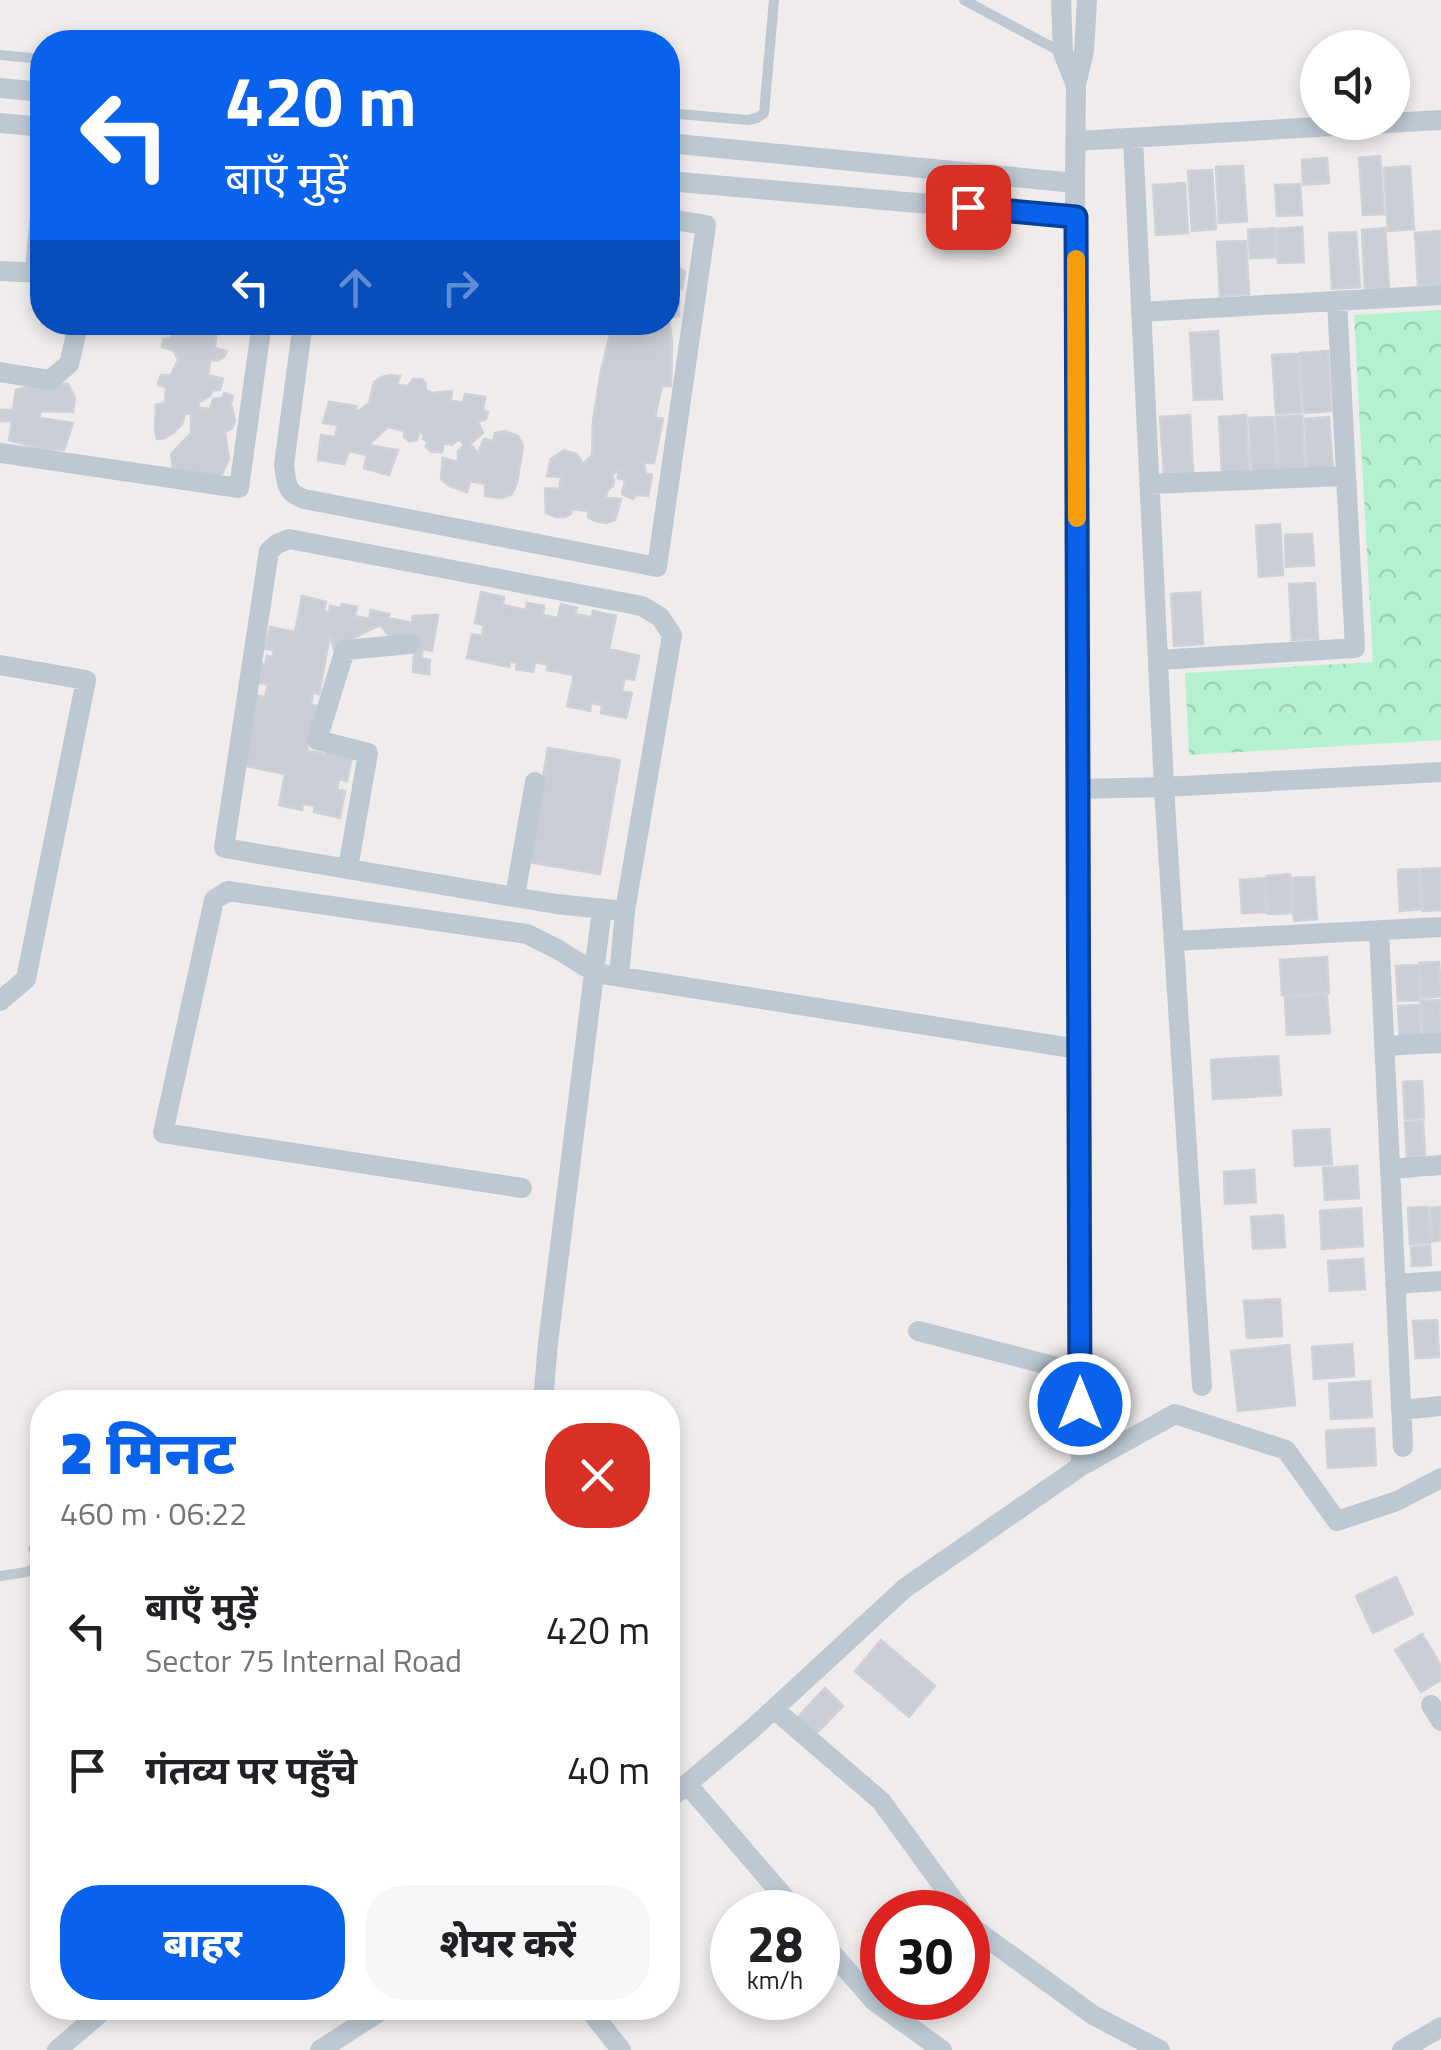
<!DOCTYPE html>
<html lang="hi">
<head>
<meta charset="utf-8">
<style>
  body { margin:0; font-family:"Titillium Web","Noto Sans Devanagari",sans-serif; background:#f6f6f6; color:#202124; height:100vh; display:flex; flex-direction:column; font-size:38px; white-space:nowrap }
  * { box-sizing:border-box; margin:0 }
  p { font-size:32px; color:#757577 }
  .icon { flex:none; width:55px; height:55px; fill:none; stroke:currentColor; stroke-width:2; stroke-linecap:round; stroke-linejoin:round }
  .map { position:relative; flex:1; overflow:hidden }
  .panel { position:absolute; left:30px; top:1390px; width:650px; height:630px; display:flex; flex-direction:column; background:#fff; border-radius:40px; box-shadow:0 5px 15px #0003 }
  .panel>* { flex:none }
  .hud { position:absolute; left:30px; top:30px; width:650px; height:305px; border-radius:40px; box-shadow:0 5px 15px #0003; background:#0962ec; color:#fff; overflow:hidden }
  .tools { position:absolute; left:1300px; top:30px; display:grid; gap:20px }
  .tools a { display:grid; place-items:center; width:110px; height:110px; border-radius:50%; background:#fff; box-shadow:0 5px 15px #0003; font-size:50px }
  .speed { position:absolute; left:710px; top:1890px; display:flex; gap:20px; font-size:50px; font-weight:700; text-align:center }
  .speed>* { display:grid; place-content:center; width:130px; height:130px; border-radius:50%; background:#fff; box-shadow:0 5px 15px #0003; line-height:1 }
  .speed small { font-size:25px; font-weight:400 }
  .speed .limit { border:15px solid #d22; background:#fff; color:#111 }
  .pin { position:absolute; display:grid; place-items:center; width:85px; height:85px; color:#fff; margin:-42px; border-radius:20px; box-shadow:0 5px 15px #0006 }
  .me { position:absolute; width:110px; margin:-55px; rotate:0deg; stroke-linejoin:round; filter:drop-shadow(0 0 8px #0008) }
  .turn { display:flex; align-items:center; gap:35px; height:210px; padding:0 30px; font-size:45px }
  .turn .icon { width:130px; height:130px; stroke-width:2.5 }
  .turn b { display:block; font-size:70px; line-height:85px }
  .lanes { display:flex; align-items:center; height:95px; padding:0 30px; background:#0003; justify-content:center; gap:50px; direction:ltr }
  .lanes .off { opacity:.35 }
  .round { display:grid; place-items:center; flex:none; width:105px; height:105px; border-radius:40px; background:#f6f6f6 }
  .overview { display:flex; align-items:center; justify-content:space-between; height:170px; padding:0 30px }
  h1 { font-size:60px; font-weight:800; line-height:75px; color:#0962ec }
  .button { display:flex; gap:20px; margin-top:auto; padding:20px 30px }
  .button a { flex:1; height:115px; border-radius:40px; background:#0962ec; color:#fff; font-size:40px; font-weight:800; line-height:115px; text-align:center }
  .button a+a { background:#f6f6f6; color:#202124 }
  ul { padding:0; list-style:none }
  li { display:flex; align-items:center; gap:30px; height:140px; padding:0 30px }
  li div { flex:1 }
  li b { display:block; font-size:38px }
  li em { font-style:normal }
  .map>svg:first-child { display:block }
</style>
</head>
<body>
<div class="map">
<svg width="1441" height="2050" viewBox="0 0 1441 2050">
  <defs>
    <pattern id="forest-crowns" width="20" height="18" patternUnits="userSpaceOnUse" patternTransform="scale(2.5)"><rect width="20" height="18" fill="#b4f2cf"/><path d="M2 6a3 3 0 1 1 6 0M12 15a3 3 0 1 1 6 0" fill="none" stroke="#9cd1b4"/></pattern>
  </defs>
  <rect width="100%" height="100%" fill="#efeceb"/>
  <path fill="url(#forest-crowns)" d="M 1441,310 L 1441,740 L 1189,755 L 1185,673 L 1373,662 L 1354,315 Z"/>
  <path fill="#cacdd5" stroke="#cfd1d9" stroke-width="2.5" d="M 1380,156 L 1384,214 L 1363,215 L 1359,158 Z
    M 1327,158 L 1329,183 L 1303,185 L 1302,160 Z
    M 1243,166 L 1247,221 L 1219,223 L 1216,167 Z
    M 1410,166 L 1414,229 L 1388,231 L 1384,168 Z
    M 1212,170 L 1216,229 L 1192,231 L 1188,171 Z
    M 1185,183 L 1188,233 L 1156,235 L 1153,185 Z
    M 1300,184 L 1302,215 L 1277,216 L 1275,185 Z
    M 1302,227 L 1304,262 L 1278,263 L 1276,229 Z
    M 1274,228 L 1276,257 L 1250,258 L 1248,230 Z
    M 1385,228 L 1389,288 L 1365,289 L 1362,230 Z
    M 1441,231 L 1441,284 L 1418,285 L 1415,233 Z
    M 1356,232 L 1360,287 L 1332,289 L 1329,233 Z
    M 1246,241 L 1249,294 L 1220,296 L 1217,242 Z
    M 668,260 L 685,272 L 682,289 L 673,289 L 671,300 L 679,302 L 679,316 L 669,318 L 672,342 L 671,386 L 662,386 L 655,417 L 663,419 L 654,463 L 644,463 L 646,474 L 652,475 L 648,496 L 636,495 L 633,499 L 622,494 L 625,480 L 618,478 L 619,470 L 612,475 L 614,480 L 613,486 L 608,490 L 605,498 L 621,499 L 615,520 L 606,523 L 595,521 L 588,517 L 588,511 L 572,509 L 571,514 L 565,517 L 556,517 L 546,513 L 545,488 L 559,489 L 561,477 L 547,476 L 551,459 L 564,450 L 577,454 L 583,464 L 592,455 L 593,421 L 601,371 L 613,322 L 668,322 Z
    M 173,322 L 229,322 L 227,330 L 217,328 L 215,348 L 227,351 L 224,357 L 218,361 L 210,360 L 208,375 L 223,379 L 220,390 L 213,390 L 210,396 L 199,402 L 199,408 L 210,409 L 213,399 L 222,398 L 224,393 L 233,396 L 231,404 L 235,421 L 232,428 L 225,432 L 229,459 L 222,474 L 213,481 L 174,477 L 171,454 L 191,433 L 191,414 L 185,413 L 182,424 L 173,433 L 165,438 L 157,439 L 155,430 L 156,405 L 165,403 L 166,387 L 158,385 L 161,375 L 171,375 L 178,360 L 173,350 L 162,347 L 163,339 L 171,338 Z
    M 1218,331 L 1222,399 L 1194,400 L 1190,333 Z
    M 1328,351 L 1331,411 L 1304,413 L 1300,353 Z
    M 1298,354 L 1301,412 L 1276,414 L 1272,355 Z
    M 391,375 L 400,376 L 397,385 L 408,386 L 413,379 L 422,379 L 426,383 L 425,389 L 432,393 L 452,391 L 451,400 L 463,403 L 465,394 L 485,397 L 483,411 L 488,412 L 486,419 L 478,422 L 483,433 L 470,444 L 478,453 L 484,439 L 493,441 L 495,433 L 505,431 L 518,436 L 523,446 L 517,483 L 511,495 L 502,498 L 485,496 L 485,484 L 470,481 L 467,492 L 449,486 L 441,479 L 443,458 L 458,462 L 458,451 L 464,446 L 460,439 L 452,445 L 444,443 L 442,452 L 432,452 L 426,447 L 427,441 L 423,439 L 424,434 L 419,433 L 417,440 L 409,441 L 404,437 L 404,431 L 388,427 L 368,445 L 398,450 L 389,475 L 364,468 L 367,455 L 349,451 L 344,464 L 318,460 L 321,435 L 335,437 L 338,425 L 323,423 L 329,402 L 356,406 L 356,413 L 369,403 L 374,382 L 382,377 Z
    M 41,383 L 68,384 L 75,398 L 73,412 L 40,411 L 40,418 L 73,423 L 64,450 L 37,448 L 9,440 L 12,421 L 0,421 L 0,410 L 13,410 L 16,390 Z
    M 1190,415 L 1193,472 L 1164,474 L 1160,417 Z
    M 1246,415 L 1249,472 L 1222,474 L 1219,417 Z
    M 1302,415 L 1305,472 L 1279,473 L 1276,417 Z
    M 1273,417 L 1277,472 L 1252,474 L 1249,418 Z
    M 1329,417 L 1333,472 L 1308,474 L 1305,419 Z
    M 1280,524 L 1283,575 L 1259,577 L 1256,526 Z
    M 1312,534 L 1314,565 L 1286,567 L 1285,535 Z
    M 1315,583 L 1318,639 L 1292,640 L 1289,584 Z
    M 481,592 L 504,597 L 503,605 L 526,610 L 527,603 L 544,606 L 543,615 L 558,618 L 561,604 L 577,608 L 575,614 L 592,617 L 593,611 L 616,616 L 609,649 L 639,656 L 634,680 L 625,678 L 622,691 L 632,693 L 626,718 L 601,713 L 602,705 L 591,703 L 590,711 L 567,706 L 574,675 L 547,670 L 548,665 L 535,662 L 533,672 L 516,669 L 517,663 L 510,661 L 509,667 L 467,658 L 472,634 L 482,636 L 484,625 L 475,623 Z
    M 1200,592 L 1203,644 L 1174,646 L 1171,594 Z
    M 302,596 L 326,602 L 324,611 L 329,613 L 330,606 L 341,608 L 342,604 L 357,607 L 355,616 L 369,619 L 371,610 L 389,614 L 388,618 L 412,623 L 413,616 L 438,615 L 432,651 L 423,649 L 421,658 L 430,660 L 429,674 L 413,672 L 415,638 L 391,638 L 380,625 L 355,637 L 335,653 L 330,635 L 319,694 L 313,692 L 311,705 L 317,706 L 307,751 L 326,754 L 328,748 L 353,753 L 347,781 L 339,779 L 337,789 L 345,791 L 340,818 L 314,812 L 315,806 L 303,804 L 302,810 L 279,805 L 285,774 L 241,765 L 255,695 L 265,697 L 268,684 L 258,683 L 262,664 L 265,665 L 267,656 L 272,658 L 274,650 L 265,649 L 270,627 L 295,632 Z
    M 548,748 L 620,760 L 600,874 L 528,862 Z
    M 1441,868 L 1441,910 L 1423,911 L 1421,869 Z
    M 1418,869 L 1421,909 L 1400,911 L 1398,870 Z
    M 1290,874 L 1292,913 L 1268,914 L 1266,876 Z
    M 1314,877 L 1317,919 L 1294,921 L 1292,878 Z
    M 1265,878 L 1266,912 L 1242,913 L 1240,880 Z
    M 1327,957 L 1329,993 L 1282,995 L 1280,960 Z
    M 1439,962 L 1441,996 L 1422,998 L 1419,963 Z
    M 1418,965 L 1420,1000 L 1398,1001 L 1396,966 Z
    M 1327,995 L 1330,1033 L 1287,1035 L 1285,997 Z
    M 1440,1000 L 1441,1040 L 1424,1041 L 1421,1001 Z
    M 1419,1005 L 1421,1041 L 1400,1042 L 1398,1006 Z
    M 1278,1056 L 1281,1095 L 1213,1099 L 1211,1060 Z
    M 1422,1081 L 1424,1118 L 1405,1119 L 1403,1082 Z
    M 1423,1121 L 1425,1155 L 1407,1157 L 1405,1122 Z
    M 1329,1129 L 1332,1164 L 1295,1166 L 1293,1131 Z
    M 1357,1166 L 1359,1198 L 1325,1200 L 1323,1168 Z
    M 1254,1170 L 1256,1202 L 1225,1204 L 1224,1172 Z
    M 1428,1207 L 1430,1243 L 1410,1244 L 1408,1208 Z
    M 1441,1207 L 1441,1240 L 1432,1241 L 1431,1208 Z
    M 1361,1208 L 1363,1246 L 1322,1249 L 1320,1211 Z
    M 1283,1215 L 1285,1247 L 1253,1249 L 1251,1217 Z
    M 1430,1246 L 1431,1265 L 1412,1266 L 1411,1247 Z
    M 1363,1259 L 1365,1289 L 1330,1291 L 1328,1261 Z
    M 1280,1299 L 1282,1336 L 1247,1338 L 1244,1301 Z
    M 1437,1320 L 1439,1357 L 1416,1358 L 1413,1321 Z
    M 1352,1344 L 1354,1376 L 1314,1379 L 1312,1347 Z
    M 1289,1345 L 1295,1405 L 1238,1411 L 1231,1351 Z
    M 1370,1381 L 1372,1417 L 1331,1419 L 1329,1384 Z
    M 1374,1428 L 1376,1465 L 1328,1468 L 1326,1431 Z
    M 1396,1577 L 1413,1614 L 1373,1633 L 1356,1596 Z
    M 1422,1634 L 1441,1666 L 1441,1680 L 1421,1692 L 1395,1650 Z
    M 881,1640 L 935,1686 L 909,1717 L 855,1671 Z
    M 825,1688 L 843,1706 L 815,1735 L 797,1718 Z
    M 818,1961 L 832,1976 L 818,1990 Z"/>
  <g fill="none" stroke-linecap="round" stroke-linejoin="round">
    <path stroke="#bdc8d3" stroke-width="10" d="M 964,0 L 1063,53
      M 0,55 L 42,59
      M 668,113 L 748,120 L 757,118 L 764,113 L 774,0
      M 33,1549 L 42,1542
      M 0,1576 L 27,1572 L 42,1562"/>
    <path stroke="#bdc8d3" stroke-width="20" d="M 1061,0 L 1063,53 L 1076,85
      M 0,88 L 42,92
      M 0,123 L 42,127
      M 1133,138 L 1164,787 L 1202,1386
      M 1076,141 L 1441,120
      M 668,143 L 1075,183
      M 668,181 L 1076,217
      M 0,271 L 42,273
      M 35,271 L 42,191
      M 1141,312 L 1441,295
      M 303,322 L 284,465 C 287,483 285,492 304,499 L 657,567 L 706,225 L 668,219
      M 0,372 L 50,380 L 69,364 L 79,322
      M 0,453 L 239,488 L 262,322
      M 1149,484 L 1346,476
      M 1158,660 L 1355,648 L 1337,301
      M 0,665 L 86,680 L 26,979 L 0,1001
      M 1078,789 L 1164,787 L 1441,772
      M 348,868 L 368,753 L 317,740 L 345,650 L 410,644
      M 515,896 L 535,782
      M 1379,930 L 1403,1447
      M 1174,941 L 1441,927
      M 619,977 L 625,911 L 672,635 L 660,617 L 642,606 L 289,539 L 277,544 L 269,551 L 224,848 L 556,904 L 625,911
      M 1384,1046 L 1441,1043
      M 1390,1169 L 1441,1165
      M 522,1188 L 163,1133 L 214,900 L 228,891 L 527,934 L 557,949 L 596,973 L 1078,1049
      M 1395,1284 L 1441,1281
      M 918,1331 L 1080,1373
      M 543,1402 L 548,1343 L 602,909
      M 1401,1410 L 1441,1406
      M 1081,1466 L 1075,183 L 1076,85 L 1084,51 L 1087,0
      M 1431,1705 L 1441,1721
      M 774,1709 L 881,1801 L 962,1912
      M 687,1784 L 797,1912
      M 668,1800 L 751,1730 L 905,1588 L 1081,1466 L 1175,1414 L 1286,1450 L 1337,1521 L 1397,1501 L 1441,1478
      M 968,1920 L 973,1928 L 1093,2015 L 1160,2050
      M 818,1937 L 874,2001 L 942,2050
      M 588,2008 L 621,2050
      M 57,2050 L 106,2008
      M 320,2050 L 385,2008
      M 1402,2050 L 1441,2027"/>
  </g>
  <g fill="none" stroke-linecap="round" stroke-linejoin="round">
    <g stroke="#064099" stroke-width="25">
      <path id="route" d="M 968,207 L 1076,217 L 1080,1404"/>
    </g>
    <use href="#route" stroke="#0962ec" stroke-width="18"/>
    <path stroke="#f59e0b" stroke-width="18" d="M 1076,259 L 1077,518"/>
  </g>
</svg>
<div class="tools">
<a><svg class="icon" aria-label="sound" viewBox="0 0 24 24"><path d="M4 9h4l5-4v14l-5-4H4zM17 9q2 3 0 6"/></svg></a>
</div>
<div class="speed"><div>28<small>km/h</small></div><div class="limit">30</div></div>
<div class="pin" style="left:968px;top:207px;background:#d93025"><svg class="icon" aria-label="arrive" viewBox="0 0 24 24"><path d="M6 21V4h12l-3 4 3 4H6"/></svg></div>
<svg class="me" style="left:1080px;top:1404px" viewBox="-20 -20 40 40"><circle r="17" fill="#0962ec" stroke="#fff" stroke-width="3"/><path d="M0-11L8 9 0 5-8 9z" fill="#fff"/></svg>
<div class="hud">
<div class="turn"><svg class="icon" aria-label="left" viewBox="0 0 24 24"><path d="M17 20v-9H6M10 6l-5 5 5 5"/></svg><div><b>420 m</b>बाएँ मुड़ें</div></div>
<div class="lanes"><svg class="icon" aria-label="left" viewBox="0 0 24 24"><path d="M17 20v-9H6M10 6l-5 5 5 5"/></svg><svg class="icon off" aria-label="ahead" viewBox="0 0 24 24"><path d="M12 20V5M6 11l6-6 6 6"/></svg><svg class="icon off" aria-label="right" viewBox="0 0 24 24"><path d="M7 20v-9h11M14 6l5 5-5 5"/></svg></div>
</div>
<section class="panel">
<div class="overview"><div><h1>2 मिनट</h1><p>460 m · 06:22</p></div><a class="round" style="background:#d93025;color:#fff"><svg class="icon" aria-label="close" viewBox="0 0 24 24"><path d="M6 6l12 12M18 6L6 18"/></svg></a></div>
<ul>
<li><svg class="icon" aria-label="left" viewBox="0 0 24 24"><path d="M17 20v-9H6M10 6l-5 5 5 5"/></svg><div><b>बाएँ मुड़ें</b><p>Sector 75 Internal Road</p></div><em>420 m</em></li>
<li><svg class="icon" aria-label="arrive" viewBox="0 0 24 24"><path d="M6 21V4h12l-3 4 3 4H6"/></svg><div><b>गंतव्य पर पहुँचे</b></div><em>40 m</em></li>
</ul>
<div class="button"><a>बाहर</a><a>शेयर करें</a></div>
</section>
</div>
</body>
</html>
